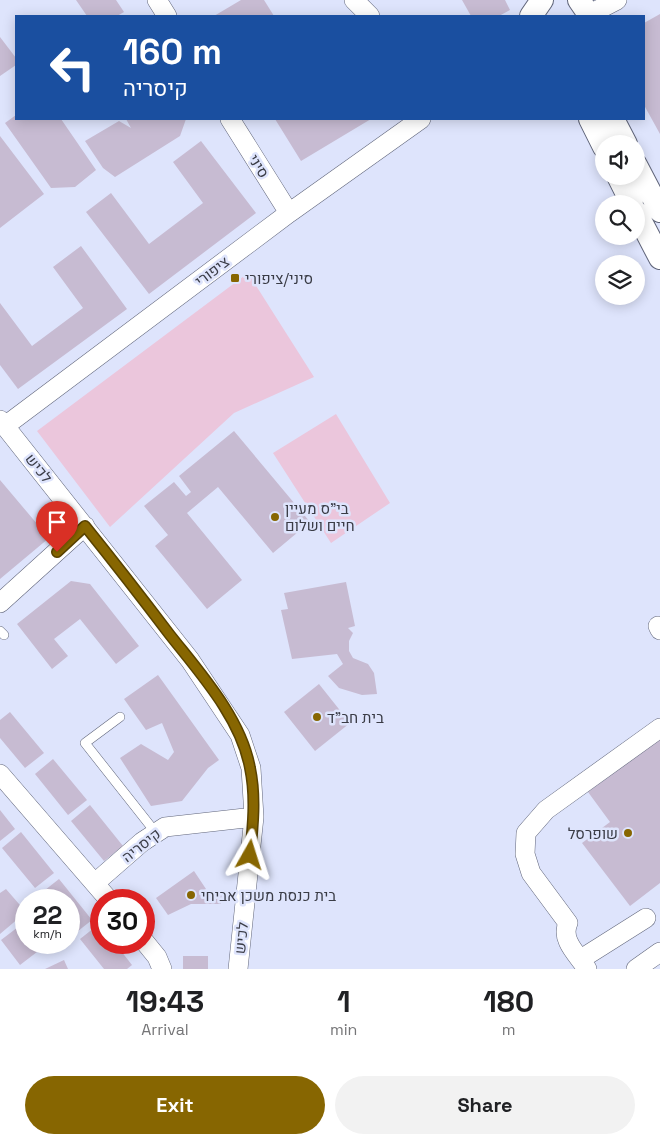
<!DOCTYPE html>
<html lang="en">
<head>
<meta charset="utf-8">
<style>
  body { margin:0; font-family:"Space Grotesk",Heebo,sans-serif; background:#f2f2f2; color:#202124; height:100vh; display:flex; flex-direction:column; font-size:19px; white-space:nowrap }
  * { box-sizing:border-box; margin:0 }
  p { font-size:16px; color:#757577 }
  .icon { flex:none; width:28px; height:28px; fill:none; stroke:currentColor; stroke-width:2; stroke-linecap:round; stroke-linejoin:round }
  .map { position:relative; height:969px; overflow:hidden }
  .panel { display:flex; flex-direction:column; background:#fff; flex:1 }
  .panel>* { flex:none }
  .top-card { position:absolute; left:15px; top:15px; width:630px; height:105px; border-radius:0px; box-shadow:0 2px 12px #0003; background:#1a4fa0; color:#fff; overflow:hidden }
  .tools { position:absolute; left:595px; top:135px; display:grid; gap:10px }
  .tools a { display:grid; place-items:center; width:50px; height:50px; border-radius:50%; background:#fff; box-shadow:0 2px 12px #0003; font-size:25px }
  .speed { position:absolute; left:15px; top:889px; display:flex; gap:10px; font-size:25px; font-weight:700; text-align:center }
  .speed>* { display:grid; place-content:center; width:65px; height:65px; border-radius:50%; background:#fff; box-shadow:0 2px 12px #0003; line-height:1 }
  .speed small { font-size:12px; font-weight:400 }
  .speed .limit { border:8px solid #d22; background:#fff; color:#111 }
  .pin { position:absolute; display:grid; place-items:center; width:42px; height:42px; color:#fff; margin:-51px -21px; border-radius:50% 50% 50% 0; rotate:-45deg; box-shadow:0 0 5px #0007 }
  .pin .icon { rotate:45deg }
  .me { position:absolute; width:55px; margin:-28px; rotate:6deg; stroke-linejoin:round; filter:drop-shadow(0 0 4px #0008) }
  .turn { display:flex; align-items:center; gap:18px; height:105px; padding:0 25px; font-size:22px }
  .turn .icon { width:65px; height:65px; stroke-width:2.5 }
  .turn b { display:block; font-size:35px; line-height:42px }
  .eta { display:flex; justify-content:space-evenly; align-items:center; height:85px; text-align:center }
  .eta b { font-size:30px; font-weight:600; line-height:35px }
  .button { display:flex; gap:10px; margin-top:auto; padding:10px 25px }
  .button a { flex:1; height:58px; border-radius:30px; background:#876601; color:#fff; font-size:20px; font-weight:600; line-height:58px; text-align:center }
  .button a+a { background:#f2f2f2; color:#202124 }
  .map>svg:first-child { display:block }
</style>
</head>
<body>
<div class="map">
<svg width="660" height="969" viewBox="0 0 660 969">
  <rect width="100%" height="100%" fill="#dee4fc"/>
  <path fill="#ebc6dc" d="M 248,273 L 314,377 L 234,413 L 110,527 L 37,431 Z
    M 336,414 L 390,503 L 331,543 L 273,453 Z"/>
  <path fill="#c7bbd2" d="M 76,0 L 116,0 L 124,12 L 117,16 L 87,16 Z
    M 241,0 L 264,0 L 274,16 L 214,16 Z
    M 462,0 L 505,0 L 510,10 L 499,16 L 471,16 Z
    M 660,14 L 660,134 L 644,105 L 644,23 Z
    M 0,37 L 16,58 L 16,65 L 0,76 Z
    M 16,115 L 16,119 L 61,119 L 96,170 L 75,187 L 51,188 L 5,123 Z
    M 126,119 L 186,119 L 180,136 L 115,177 L 103,168 L 85,141 L 119,121 L 131,128 Z
    M 275,119 L 371,119 L 301,161 Z
    M 0,136 L 44,194 L 0,228 Z
    M 201,141 L 256,213 L 149,294 L 86,212 L 111,193 L 149,244 L 203,203 L 173,162 Z
    M 81,246 L 127,309 L 18,389 L 0,365 L 0,303 L 32,346 L 83,308 L 53,267 Z
    M 234,431 L 310,522 L 273,553 L 218,487 L 187,513 L 242,580 L 207,609 L 155,546 L 168,535 L 144,506 L 174,482 L 186,496 L 191,492 L 179,476 Z
    M 0,480 L 49,538 L 0,579 Z
    M 71,581 L 90,584 L 139,646 L 116,664 L 80,619 L 54,639 L 68,656 L 52,669 L 17,624 Z
    M 346,582 L 355,626 L 348,628 L 353,633 L 349,641 L 349,651 L 353,658 L 368,664 L 374,673 L 377,694 L 362,695 L 339,688 L 328,676 L 343,664 L 337,654 L 292,659 L 281,610 L 288,609 L 284,593 Z
    M 158,675 L 219,760 L 208,768 L 182,801 L 151,806 L 120,758 L 141,744 L 168,760 L 174,752 L 162,723 L 146,730 L 124,699 Z
    M 319,684 L 350,723 L 315,751 L 284,712 Z
    M 10,712 L 44,753 L 25,768 L 0,738 L 0,720 Z
    M 660,739 L 660,883 L 630,906 L 582,843 L 610,822 L 588,792 Z
    M 53,759 L 87,800 L 68,815 L 35,774 Z
    M 90,805 L 123,846 L 104,861 L 71,821 Z
    M 0,810 L 15,829 L 0,841 Z
    M 21,832 L 54,873 L 35,888 L 2,848 Z
    M 194,871 L 206,889 L 204,890 L 222,892 L 221,904 L 191,904 L 168,915 L 156,898 Z
    M 59,879 L 92,920 L 73,935 L 69,930 L 69,900 L 45,900 L 40,894 Z
    M 6,889 L 26,912 L 0,934 L 0,893 Z
    M 26,921 L 26,942 L 50,942 L 20,965 L 1,940 Z
    M 99,924 L 101,927 L 101,942 L 114,942 L 132,965 L 127,969 L 104,969 L 80,939 Z
    M 183,956 L 208,956 L 208,969 L 183,969 Z
    M 64,960 L 68,969 L 45,969 Z"/>
  <g fill="none" stroke-linecap="round" stroke-linejoin="round">
    <g stroke="#61667b" stroke-width="10">
      <path id="service" d="M 0,631 L 4,635
        M 120,717 L 85,743 L 156,833"/>
    </g>
    <g stroke="#61667b" stroke-width="20">
      <path id="minor" d="M 157,0 L 167,16
        M 354,0 L 370,16
        M 590,14 L 617,0
        M 230,119 L 289,213
        M 0,420 L 190,660 L 240,735 L 251,768 L 254,817 L 238,969
        M 5,426 L 289,213 L 421,119
        M 0,603 L 85,526
        M 658,626 L 660,630
        M 0,774 L 109,900
        M 95,883 L 142,842 L 165,827 L 254,817
        M 144,941 L 157,957 L 162,969
        M 581,959 L 646,918
        M 587,969 C 578,955 560,940 568,923 L 531,873 L 525,854 L 526,833 L 546,810 L 660,728
        M 636,969 L 660,952"/>
    </g>
    <g stroke="#61667b" stroke-width="24">
      <path id="tertiary" d="M 579,0 L 590,16
        M 531,16 L 542,0
        M 590,119 L 604,147
        M 613,119 L 626,144
        M 636,165 L 660,211
        M 618,176 L 632,204
        M 636,212 L 660,258"/>
    </g>
    <use href="#service" stroke="#fff" stroke-width="9"/>
    <use href="#minor" stroke="#fff" stroke-width="19"/>
    <use href="#tertiary" stroke="#fff" stroke-width="22"/>
  </g>
  <g fill="none" stroke-linecap="round" stroke-linejoin="round">
    <g stroke="#584201" stroke-width="12">
      <path id="route" d="M 57,552 L 85,526 C 114,562 142,598 170,635 C 200,673 241,718 250,768 C 256,796 253,826 250,855"/>
    </g>
    <use href="#route" stroke="#876601" stroke-width="9"/>
  </g>
  <g fill="#876601" stroke="#dee4fc" stroke-width="2">
    <rect x="230" y="273" width="10" height="10" rx="2.5"/>
    <circle cx="275" cy="517" r="5"/>
    <circle cx="317" cy="717" r="5"/>
    <circle cx="628" cy="833" r="5"/>
    <circle cx="191" cy="895" r="5"/>
  </g>
  <g text-anchor="middle" dominant-baseline="central" stroke-width="5" stroke-linejoin="round" paint-order="stroke">
    <g font-size="15" fill="#3a3c46" stroke="#dee4fc">
      <text transform="translate(259 166) rotate(58)">סיני</text>
      <text transform="translate(212 271) rotate(-37)">ציפורי</text>
      <text transform="translate(39 468) rotate(51)">לכיש</text>
      <text transform="translate(141 845) rotate(-38)">קיסריה</text>
      <text transform="translate(241 938) rotate(-84)">לכיש</text>
    </g>
    <g font-size="15" fill="#3a3c46" stroke="#dee4fc" text-anchor="start">
      <text x="245" y="278">סיני/ציפורי</text>
      <text x="285" y="508">בי"ס מעיין<tspan x="285" dy="17">חיים ושלום</tspan></text>
      <text x="327" y="717">בית חב"ד</text>
      <text x="618" y="833" text-anchor="end">שופרסל</text>
      <text x="201" y="895">בית כנסת משכן אביחי</text>
    </g>
  </g>
</svg>
<div class="tools">
<a><svg class="icon" aria-label="sound" viewBox="0 0 24 24"><path d="M4 9h4l5-4v14l-5-4H4zM17 9q2 3 0 6"/></svg></a>
<a><svg class="icon" aria-label="search" viewBox="0 0 24 24"><circle cx="10" cy="10" r="6"/><path d="M15 15l6 6"/></svg></a>
<a><svg class="icon" aria-label="layers" viewBox="0 0 24 24"><path d="M12 4l9 5-9 5-9-5zM3 14l9 5 9-5"/></svg></a>
</div>
<div class="speed"><div>22<small>km/h</small></div><div class="limit">30</div></div>
<div class="pin" style="left:57px;top:552px;background:#d93025"><svg class="icon" aria-label="arrive" viewBox="0 0 24 24"><path d="M6 21V4h12l-3 4 3 4H6"/></svg></div>
<svg class="me" style="left:250px;top:855px" viewBox="-20 -20 40 40"><path d="M0-17L14 15 0 8-14 15z" fill="#876601" stroke="#fff" stroke-width="4"/></svg>
<div class="top-card">
<div class="turn"><svg class="icon" aria-label="left" viewBox="0 0 24 24"><path d="M17 20v-9H6M10 6l-5 5 5 5"/></svg><div><b>160 m</b>קיסריה</div></div>
</div>
</div>
<section class="panel">
<div class="eta">
<div><b>19:43</b><p>Arrival</p></div>
<div><b>1</b><p>min</p></div>
<div><b>180</b><p>m</p></div>
</div>
<div class="button"><a>Exit</a><a>Share</a></div>
</section>
</body>
</html>
